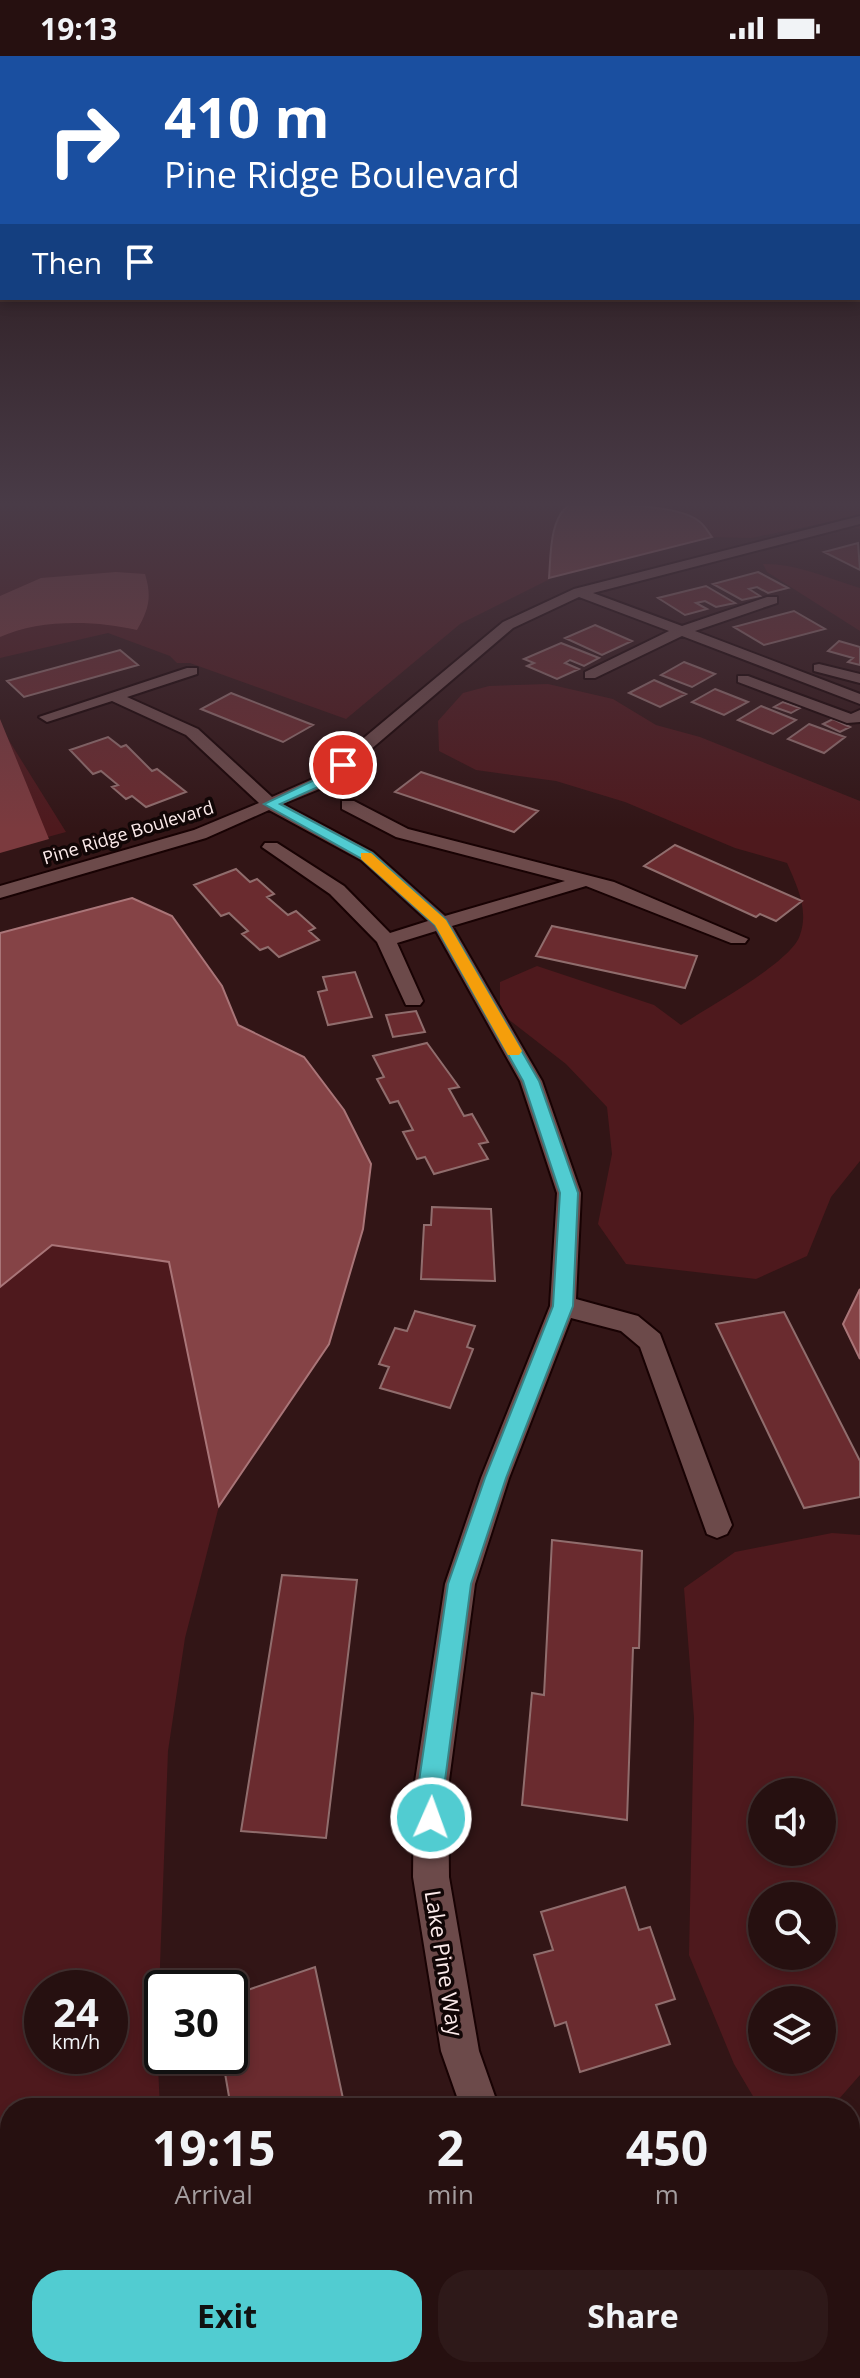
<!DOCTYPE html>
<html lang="en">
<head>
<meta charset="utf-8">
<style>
  body { margin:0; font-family:"Open Sans",sans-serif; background:#2e1919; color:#f1f3f6; height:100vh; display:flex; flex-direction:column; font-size:30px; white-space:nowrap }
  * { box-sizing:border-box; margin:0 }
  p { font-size:26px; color:#a49d9f }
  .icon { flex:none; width:44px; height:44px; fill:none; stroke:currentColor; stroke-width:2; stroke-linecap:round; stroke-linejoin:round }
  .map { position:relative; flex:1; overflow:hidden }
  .sheet { position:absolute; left:0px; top:2042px; width:860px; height:280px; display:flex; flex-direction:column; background:#261010; border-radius:32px 32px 0 0; box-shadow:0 4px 12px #0003,0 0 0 2px #423030 }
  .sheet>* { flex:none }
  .banner { position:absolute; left:0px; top:0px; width:860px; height:244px; box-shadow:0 4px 12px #0003,0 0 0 2px #423030; background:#1a4fa0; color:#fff; overflow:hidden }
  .tools { position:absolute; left:748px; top:1722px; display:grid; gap:16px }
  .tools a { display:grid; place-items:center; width:88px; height:88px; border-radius:50%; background:#261010; box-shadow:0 4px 12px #0003,0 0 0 2px #423030; font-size:40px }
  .speed { position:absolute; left:24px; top:1914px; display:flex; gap:16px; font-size:40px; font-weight:700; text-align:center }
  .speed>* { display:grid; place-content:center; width:104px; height:104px; border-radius:50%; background:#261010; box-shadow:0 4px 12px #0003,0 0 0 2px #423030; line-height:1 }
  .speed small { font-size:20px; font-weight:400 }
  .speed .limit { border:4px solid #111; border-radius:12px; background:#fff; color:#111 }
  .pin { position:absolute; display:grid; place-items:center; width:68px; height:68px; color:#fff; margin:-34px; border:4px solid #fff; border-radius:50%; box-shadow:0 2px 8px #0007 }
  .me { position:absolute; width:88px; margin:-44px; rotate:2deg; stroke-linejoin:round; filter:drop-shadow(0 0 6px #0008) }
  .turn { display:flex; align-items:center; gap:28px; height:168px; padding:0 32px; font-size:36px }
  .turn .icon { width:104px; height:104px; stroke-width:2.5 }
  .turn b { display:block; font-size:56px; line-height:68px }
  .then { display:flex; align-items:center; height:76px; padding:0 32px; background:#0003; gap:16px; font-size:30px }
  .eta { display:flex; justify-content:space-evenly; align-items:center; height:136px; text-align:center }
  .eta b { font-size:48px; font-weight:700; line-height:56px }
  .cta { display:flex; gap:16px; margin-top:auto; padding:16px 32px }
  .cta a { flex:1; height:92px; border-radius:32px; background:#51ccd1; color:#111; font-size:32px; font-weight:700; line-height:92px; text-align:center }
  .cta a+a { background:#2e1919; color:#f1f3f6 }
  .status { display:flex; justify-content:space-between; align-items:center; height:56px; padding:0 40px; background:#261010; direction:ltr }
  .status svg { height:22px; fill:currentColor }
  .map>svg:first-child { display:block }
</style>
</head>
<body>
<div class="status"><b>19:13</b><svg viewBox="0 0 49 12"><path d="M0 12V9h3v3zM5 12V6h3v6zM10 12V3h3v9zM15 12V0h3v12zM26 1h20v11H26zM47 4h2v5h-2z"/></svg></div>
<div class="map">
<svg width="860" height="2322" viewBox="0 0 860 2322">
  <rect width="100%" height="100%" fill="#321516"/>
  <path fill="#4e191d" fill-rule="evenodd" d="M 0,448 L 860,448 L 860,473 L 834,465 L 751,482 L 712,481 L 699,464 L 670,456 L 594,450 L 552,480 L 550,523 L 460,568 L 346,663 L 190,607 L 177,607 L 170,600 L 108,577 L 0,602 Z
    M 763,508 C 799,508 826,522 860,532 L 860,575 L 767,516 Z
    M 548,628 L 613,643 L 656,669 L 700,681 L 860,745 L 860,1105 L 831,1141 L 807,1200 L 756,1223 L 626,1208 L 598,1168 L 612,1098 L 607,1051 L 566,1008 L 508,963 L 500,948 L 500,926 L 537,910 L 654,949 L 681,969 C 707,952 792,906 800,879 C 809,854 797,830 787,807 L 735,792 L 625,746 L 556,725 L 476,714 L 439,695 L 438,665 L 463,637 L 489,630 Z
    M 0,670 L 66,776 L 0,794 Z
    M 52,1189 L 169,1206 L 219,1450 L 185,1582 L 168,1695 L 157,1990 L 160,2052 L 10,2052 L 10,2312 L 185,2312 L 186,2322 L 0,2322 L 0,1231 ZM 42,1932 L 110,1932 L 110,2000 L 42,2000 Z
    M 832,1477 L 860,1479 L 860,2019 L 831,2052 L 760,2052 L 734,2008 L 689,1899 L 694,1662 L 684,1532 L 735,1496 ZM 762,1736 L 822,1736 L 822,1796 L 762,1796 ZM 762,1840 L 822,1840 L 822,1900 L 762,1900 ZM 762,1944 L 822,1944 L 822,2004 L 762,2004 Z"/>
  <path fill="#7b3a3e" d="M 116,516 L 145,518 C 152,541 149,553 137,574 C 96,564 38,563 0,581 L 0,540 L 41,522 Z
    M 0,663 L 49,783 L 0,797 Z"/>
  <path fill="#854346" stroke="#a97578" stroke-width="2" d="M 570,448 C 598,448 679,447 700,466 C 705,470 708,476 712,481 L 549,522 C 551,498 549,463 570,448 Z
    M 132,842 L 172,860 L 222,930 L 238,969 L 304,1001 L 344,1054 L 371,1108 L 363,1173 L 329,1288 L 219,1450 L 169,1206 L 52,1189 L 0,1231 L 0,877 Z
    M 860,1233 L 860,1303 L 843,1268 Z"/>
  <path fill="#6a2b2f" stroke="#906d6d" stroke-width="2" d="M 858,487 L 860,514 L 824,496 Z
    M 758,516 L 788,532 L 768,537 L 757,531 L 749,533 L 760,540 L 742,544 L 713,528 Z
    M 706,530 L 735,547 L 716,551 L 705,545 L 696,547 L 707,553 L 685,559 L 658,542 Z
    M 794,555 L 825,573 L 764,589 L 734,571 Z
    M 595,569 L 632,585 L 602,599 L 565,582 Z
    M 839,585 L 860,591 L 860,609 L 848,606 L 853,602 L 828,595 Z
    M 561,587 L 599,602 L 584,610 L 570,604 L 565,607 L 579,613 L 557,623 L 527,610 L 534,607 L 524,603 Z
    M 120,594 L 138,609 L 24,641 L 7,625 Z
    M 684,606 L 715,618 L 692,631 L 661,619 Z
    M 654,624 L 686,638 L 660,651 L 629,637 Z
    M 715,633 L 748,646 L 724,659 L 692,646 Z
    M 231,637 L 313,669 L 283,686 L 201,653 Z
    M 783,646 L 800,652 L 791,657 L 774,651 Z
    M 761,650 L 796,664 L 773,678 L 738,664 Z
    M 833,663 L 850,671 L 840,676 L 823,668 Z
    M 809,668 L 845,681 L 824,697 L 788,683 Z
    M 108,681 L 121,691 L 126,689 L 152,715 L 157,713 L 186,736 L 146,751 L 132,740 L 126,743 L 112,731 L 118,729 L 101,715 L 93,718 L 70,694 Z
    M 421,716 L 538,755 L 514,776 L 395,736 Z
    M 675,789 L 802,845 L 776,865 L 760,858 L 756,861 L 644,810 Z
    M 236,813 L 250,826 L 257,823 L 274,838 L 267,841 L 288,859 L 296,855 L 315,872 L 309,875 L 319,884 L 279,901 L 268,891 L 260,894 L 242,878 L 248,875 L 229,857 L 221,860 L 194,829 Z
    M 552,870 L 697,900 L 685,932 L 536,900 Z
    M 355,916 L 372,961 L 328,969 L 318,936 L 327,934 L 323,921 Z
    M 416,955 L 425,976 L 393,981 L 386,959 Z
    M 427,987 L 459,1031 L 449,1033 L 464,1060 L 472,1058 L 488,1086 L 479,1088 L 488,1103 L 434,1118 L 425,1101 L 417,1103 L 403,1076 L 413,1074 L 398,1045 L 390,1047 L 377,1023 L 384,1021 L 373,1000 Z
    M 432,1151 L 491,1153 L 495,1225 L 421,1223 L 424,1169 L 431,1169 Z
    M 415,1255 L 475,1270 L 467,1291 L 473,1293 L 450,1352 L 380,1332 L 389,1311 L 379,1308 L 395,1272 L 407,1275 Z
    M 784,1256 L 860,1405 L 860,1441 L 804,1452 L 716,1268 Z
    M 552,1484 L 642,1495 L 639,1592 L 633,1592 L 627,1764 L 522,1749 L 532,1637 L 544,1639 Z
    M 282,1519 L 357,1524 L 326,1782 L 241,1775 Z
    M 625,1831 L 639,1874 L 650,1871 L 675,1943 L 656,1949 L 670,1988 L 580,2016 L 566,1966 L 555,1970 L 534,1899 L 553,1894 L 541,1856 Z
    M 315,1911 L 345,2052 L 231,2052 L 222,2000 L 230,2000 L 230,1940 Z"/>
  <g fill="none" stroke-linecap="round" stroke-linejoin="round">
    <g stroke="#180203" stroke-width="4">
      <path id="minor" d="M 860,460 L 860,468 L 593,537 L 682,570 L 767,541 L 777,541 L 777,547 L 695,575 L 860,638 L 860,648 L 682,580 L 595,622 L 585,622 L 585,616 L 669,575 L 579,541 L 513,572 L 329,729 L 283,748 L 373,796 L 445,860 L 565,825 L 396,781 L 342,753 L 342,745 L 354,745 L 408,773 L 614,826 L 748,883 L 745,887 L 731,887 L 586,830 L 452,870 L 542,1025 L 581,1137 L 576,1243 L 638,1260 L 660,1278 L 732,1469 L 727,1478 L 717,1482 L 707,1478 L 640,1291 L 621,1275 L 571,1262 L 509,1422 L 475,1528 L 448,1732 L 449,1821 L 479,1995 L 499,2052 L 461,2052 L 441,1995 L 413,1821 L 414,1732 L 445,1528 L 481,1422 L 550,1250 L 557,1137 L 520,1025 L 436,875 L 397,887 L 423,945 L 420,949 L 406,949 L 377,886 L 330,838 L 262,791 L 265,787 L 277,787 L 344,830 L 390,877 L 428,865 L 361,804 L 269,754 L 206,782 L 0,842 L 0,830 L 194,774 L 259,747 L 186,679 L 112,645 L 47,666 L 39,661 L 187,612 L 197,612 L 197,618 L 127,641 L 198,673 L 272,741 L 317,721 L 503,566 L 574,533 Z
        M 819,608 L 860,618 L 860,627 L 814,615 L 814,609 Z
        M 738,620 L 748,620 L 851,658 L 860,654 L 860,666 L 847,667 L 738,626 Z"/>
    </g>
    <g stroke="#180203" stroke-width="4">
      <path id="major" d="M 860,2195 L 860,2246 L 850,2250 L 850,2199 Z
        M 758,2312 L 806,2312 L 802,2322 L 754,2322 Z"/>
    </g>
    <use href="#minor" fill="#6c4a4a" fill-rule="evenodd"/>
    <use href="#major" fill="#bb7879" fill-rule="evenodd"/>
  </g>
  <linearGradient id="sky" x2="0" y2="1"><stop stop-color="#1c0c0c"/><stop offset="0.58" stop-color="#493b47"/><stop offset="1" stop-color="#493b47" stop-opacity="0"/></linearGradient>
  <rect width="860" height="773" fill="url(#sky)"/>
  <path fill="#51ccd1" stroke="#358588" stroke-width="2" d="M 338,706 L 349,709 L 327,727 L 280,748 L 372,797 L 446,864 L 539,1025 L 578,1137 L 573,1250 L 506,1422 L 471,1528 L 444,1732 L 444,1762 L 440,1771 L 431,1775 L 422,1771 L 418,1762 L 418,1732 L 448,1528 L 485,1422 L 553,1250 L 560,1137 L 523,1025 L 435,869 L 362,803 L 264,748 L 319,722 Z"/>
  <path fill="#f59e0b" d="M 361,797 L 371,797 L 446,864 L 522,995 L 519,999 L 508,999 L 435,869 L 361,803 Z"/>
  <g text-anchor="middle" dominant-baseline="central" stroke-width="7" stroke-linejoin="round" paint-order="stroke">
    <g font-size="18" fill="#fcebeb" stroke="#110606">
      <text transform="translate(128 776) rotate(-17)">Pine Ridge Boulevard</text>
    </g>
    <g font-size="22" fill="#fcebeb" stroke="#110606">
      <text transform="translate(445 1907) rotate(81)">Lake Pine Way</text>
    </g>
  </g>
</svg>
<div class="tools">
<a><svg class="icon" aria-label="sound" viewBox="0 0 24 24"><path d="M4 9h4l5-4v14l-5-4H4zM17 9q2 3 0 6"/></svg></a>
<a><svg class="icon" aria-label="search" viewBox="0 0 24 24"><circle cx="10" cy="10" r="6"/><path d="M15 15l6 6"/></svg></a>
<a><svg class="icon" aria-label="layers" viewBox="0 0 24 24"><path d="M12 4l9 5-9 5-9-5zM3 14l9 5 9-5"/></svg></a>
</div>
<div class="speed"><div>24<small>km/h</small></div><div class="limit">30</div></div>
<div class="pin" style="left:343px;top:709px;background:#d93025"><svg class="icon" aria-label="arrive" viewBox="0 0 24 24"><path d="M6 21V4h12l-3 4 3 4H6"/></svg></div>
<svg class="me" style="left:431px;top:1762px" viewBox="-20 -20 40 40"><circle r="17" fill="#51ccd1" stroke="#fff" stroke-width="3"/><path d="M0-11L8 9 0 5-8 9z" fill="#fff"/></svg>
<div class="banner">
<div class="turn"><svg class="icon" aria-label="right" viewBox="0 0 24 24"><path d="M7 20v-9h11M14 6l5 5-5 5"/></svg><div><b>410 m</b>Pine Ridge Boulevard</div></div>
<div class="then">Then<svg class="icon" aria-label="arrive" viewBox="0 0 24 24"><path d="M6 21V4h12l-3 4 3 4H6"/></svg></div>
</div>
<section class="sheet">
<div class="eta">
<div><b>19:15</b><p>Arrival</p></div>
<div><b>2</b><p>min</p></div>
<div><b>450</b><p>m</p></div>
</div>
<div class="cta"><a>Exit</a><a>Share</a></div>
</section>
</div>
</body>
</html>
